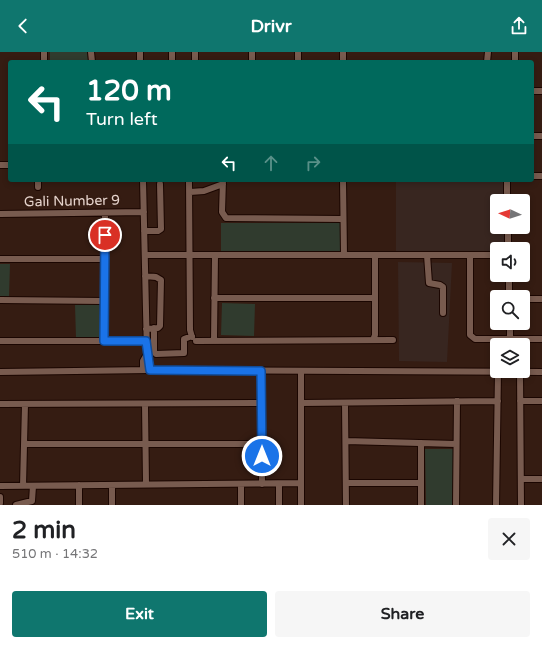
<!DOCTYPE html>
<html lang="en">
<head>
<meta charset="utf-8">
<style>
  body { margin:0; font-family:"Varela Round",sans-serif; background:#f6f6f6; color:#202124; height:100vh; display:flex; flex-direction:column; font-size:15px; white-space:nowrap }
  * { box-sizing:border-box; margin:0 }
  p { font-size:13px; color:#757577 }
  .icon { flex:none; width:22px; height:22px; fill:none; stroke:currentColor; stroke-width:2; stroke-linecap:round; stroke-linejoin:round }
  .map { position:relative; height:453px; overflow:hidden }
  .side { display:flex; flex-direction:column; background:#fff; flex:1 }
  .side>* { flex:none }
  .guide { position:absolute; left:8px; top:8px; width:526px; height:122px; border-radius:4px; box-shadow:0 2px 6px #0003; background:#00695c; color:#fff; overflow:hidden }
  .needle { width:26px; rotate:274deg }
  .fabs { position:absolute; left:490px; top:142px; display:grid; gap:8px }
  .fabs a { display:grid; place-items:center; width:40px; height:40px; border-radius:4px; background:#fff; box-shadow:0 2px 6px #0003; font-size:20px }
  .pin { position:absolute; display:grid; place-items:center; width:34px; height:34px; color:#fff; margin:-17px; border:2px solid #fff; border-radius:50%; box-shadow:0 1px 4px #0007 }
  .me { position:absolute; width:44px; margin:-22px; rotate:0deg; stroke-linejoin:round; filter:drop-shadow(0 0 3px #0008) }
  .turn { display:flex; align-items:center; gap:14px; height:84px; padding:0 12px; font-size:18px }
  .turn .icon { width:52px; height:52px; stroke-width:2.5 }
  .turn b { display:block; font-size:28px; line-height:34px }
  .lanes { display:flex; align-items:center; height:38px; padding:0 12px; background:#0003; justify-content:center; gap:20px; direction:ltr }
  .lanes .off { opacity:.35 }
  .round { display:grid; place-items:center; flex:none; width:42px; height:42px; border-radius:4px; background:#f6f6f6 }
  .headline { display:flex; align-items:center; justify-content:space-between; height:68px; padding:0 12px }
  h1 { font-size:24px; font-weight:700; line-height:30px }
  .button { display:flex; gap:8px; margin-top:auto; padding:8px 12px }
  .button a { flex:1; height:46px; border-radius:4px; background:#0f766e; color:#fff; font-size:16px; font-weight:700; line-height:46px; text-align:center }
  .button a+a { background:#f6f6f6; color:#202124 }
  header { display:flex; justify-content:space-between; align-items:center; height:52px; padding:0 12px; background:#0f766e; color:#fff; font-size:18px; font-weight:700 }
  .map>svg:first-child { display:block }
</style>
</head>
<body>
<header><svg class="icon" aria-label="back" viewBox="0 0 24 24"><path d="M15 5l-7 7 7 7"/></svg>Drivr<svg class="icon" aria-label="share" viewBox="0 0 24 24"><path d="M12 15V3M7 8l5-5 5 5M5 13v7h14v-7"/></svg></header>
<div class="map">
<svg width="542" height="453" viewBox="0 0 542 453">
  <rect width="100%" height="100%" fill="#351c12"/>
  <path fill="#382620" d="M 396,128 L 504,128 L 504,149 L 497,149 L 497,175 L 504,175 L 504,197 L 497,197 L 497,199 L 396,199 Z
    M 398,210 L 452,211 L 447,310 L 399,309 Z"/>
  <path fill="#303b2e" d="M 50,0 L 90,0 L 90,10 L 50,10 Z
    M 221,171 L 340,171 L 340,200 L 221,200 Z
    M 0,212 L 10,212 L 9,245 L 0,244 Z
    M 222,251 L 255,252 L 254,284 L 221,283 Z
    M 99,252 L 100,285 L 76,286 L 75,253 Z
    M 425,397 L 455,397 L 455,453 L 426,453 Z"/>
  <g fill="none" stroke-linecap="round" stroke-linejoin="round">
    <g stroke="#1b0601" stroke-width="8">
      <path id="minor" d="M 44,0 L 44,10
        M 91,0 L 92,10
        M 140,0 L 140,10
        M 172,0 L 172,10
        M 195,0 L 195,10
        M 252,0 L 252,10
        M 343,0 L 343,10
        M 298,10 L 298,0
        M 487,10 L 488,0
        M 515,10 L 515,0
        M 532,39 L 542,39
        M 532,84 L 542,84
        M 0,113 L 10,113
        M 532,124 L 542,124
        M 38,128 L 38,135
        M 143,128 L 147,302
        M 189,128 L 190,278 L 192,285
        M 223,128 L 222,160 L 226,166 L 343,167
        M 343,128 L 344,203
        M 507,128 L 507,149
        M 190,140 L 204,139 L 223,132
        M 0,162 L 144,160
        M 508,175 L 508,197
        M 144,179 L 158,179 L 161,177 L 160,132
        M 145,203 L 497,203
        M 427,203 L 429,231 L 440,233 L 443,235 L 443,261
        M 470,203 L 470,283 L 475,287 L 542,287
        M 0,207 L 105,207
        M 509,223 L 509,245
        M 145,224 L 156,225 L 161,228 L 160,274 L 158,276 L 146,277
        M 214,246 L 374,246
        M 523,247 L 542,247
        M 0,248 L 104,249
        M 510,271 L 510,287
        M 154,276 L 154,300 L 156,302 L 184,301 L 184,287 L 192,284
        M 373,288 L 375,283 L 375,203
        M 0,289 L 146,289
        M 104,289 L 105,161
        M 196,289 L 393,288
        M 214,289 L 215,203
        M 143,318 L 143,309 L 147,302 L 150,309 L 150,318
        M 261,319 L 262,432
        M 0,320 L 150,318 L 542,320
        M 301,320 L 301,453
        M 520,320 L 521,453
        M 520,349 L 542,349
        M 301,351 L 498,349
        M 345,351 L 346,453
        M 0,352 L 261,351
        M 145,352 L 146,432
        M 346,389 L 456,392
        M 421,391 L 421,453
        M 25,392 L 262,392
        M 521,427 L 542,427
        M 346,431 L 421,431
        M 279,432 L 279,453
        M 241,433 L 241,453
        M 0,434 L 301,431
        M 23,434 L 25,352
        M 0,451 L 0,445
        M 16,453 L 32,449 L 33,434
        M 79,453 L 79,433
        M 112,453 L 112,433
        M 456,453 L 457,349
        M 496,453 L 498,320"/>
    </g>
    <use href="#minor" stroke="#785b4f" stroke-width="6"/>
  </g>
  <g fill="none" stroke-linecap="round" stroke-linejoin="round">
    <g stroke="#114b97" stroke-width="10">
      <path id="route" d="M 105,183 L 104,289 L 146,289 L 150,318 L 261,319 L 262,404"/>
    </g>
    <use href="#route" stroke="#1a73e8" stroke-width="7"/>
  </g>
  <g text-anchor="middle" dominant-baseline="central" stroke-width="4" stroke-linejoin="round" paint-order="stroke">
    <g font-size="14" fill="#e6d4cd" stroke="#351c12">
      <text transform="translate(72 149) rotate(-1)">Gali Number 9</text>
    </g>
  </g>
</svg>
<div class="fabs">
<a><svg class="needle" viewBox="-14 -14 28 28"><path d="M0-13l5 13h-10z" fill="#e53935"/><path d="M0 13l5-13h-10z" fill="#757577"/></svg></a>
<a><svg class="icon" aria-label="sound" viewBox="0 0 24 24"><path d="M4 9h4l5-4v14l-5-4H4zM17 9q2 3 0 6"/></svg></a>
<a><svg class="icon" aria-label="search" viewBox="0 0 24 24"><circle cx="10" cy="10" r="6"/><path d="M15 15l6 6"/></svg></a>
<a><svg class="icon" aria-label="layers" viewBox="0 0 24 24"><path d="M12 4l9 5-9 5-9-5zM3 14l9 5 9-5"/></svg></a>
</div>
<div class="pin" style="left:105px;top:183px;background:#d93025"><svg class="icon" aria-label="arrive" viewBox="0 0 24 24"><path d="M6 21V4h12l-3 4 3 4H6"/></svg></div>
<svg class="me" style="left:262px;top:404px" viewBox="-20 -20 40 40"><circle r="17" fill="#1a73e8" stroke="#fff" stroke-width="3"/><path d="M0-11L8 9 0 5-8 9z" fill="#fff"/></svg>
<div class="guide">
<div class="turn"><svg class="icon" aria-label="left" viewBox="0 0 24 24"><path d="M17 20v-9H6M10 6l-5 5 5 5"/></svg><div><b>120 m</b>Turn left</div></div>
<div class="lanes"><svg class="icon" aria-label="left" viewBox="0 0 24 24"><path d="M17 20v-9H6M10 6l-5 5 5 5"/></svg><svg class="icon off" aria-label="ahead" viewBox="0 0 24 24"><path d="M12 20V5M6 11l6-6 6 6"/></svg><svg class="icon off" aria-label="right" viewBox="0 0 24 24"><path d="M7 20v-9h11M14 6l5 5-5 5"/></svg></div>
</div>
</div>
<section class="side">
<div class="headline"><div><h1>2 min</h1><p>510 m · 14:32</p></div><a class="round"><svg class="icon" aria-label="close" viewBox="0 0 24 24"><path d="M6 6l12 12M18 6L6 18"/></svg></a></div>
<div class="button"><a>Exit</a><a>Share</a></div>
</section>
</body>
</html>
